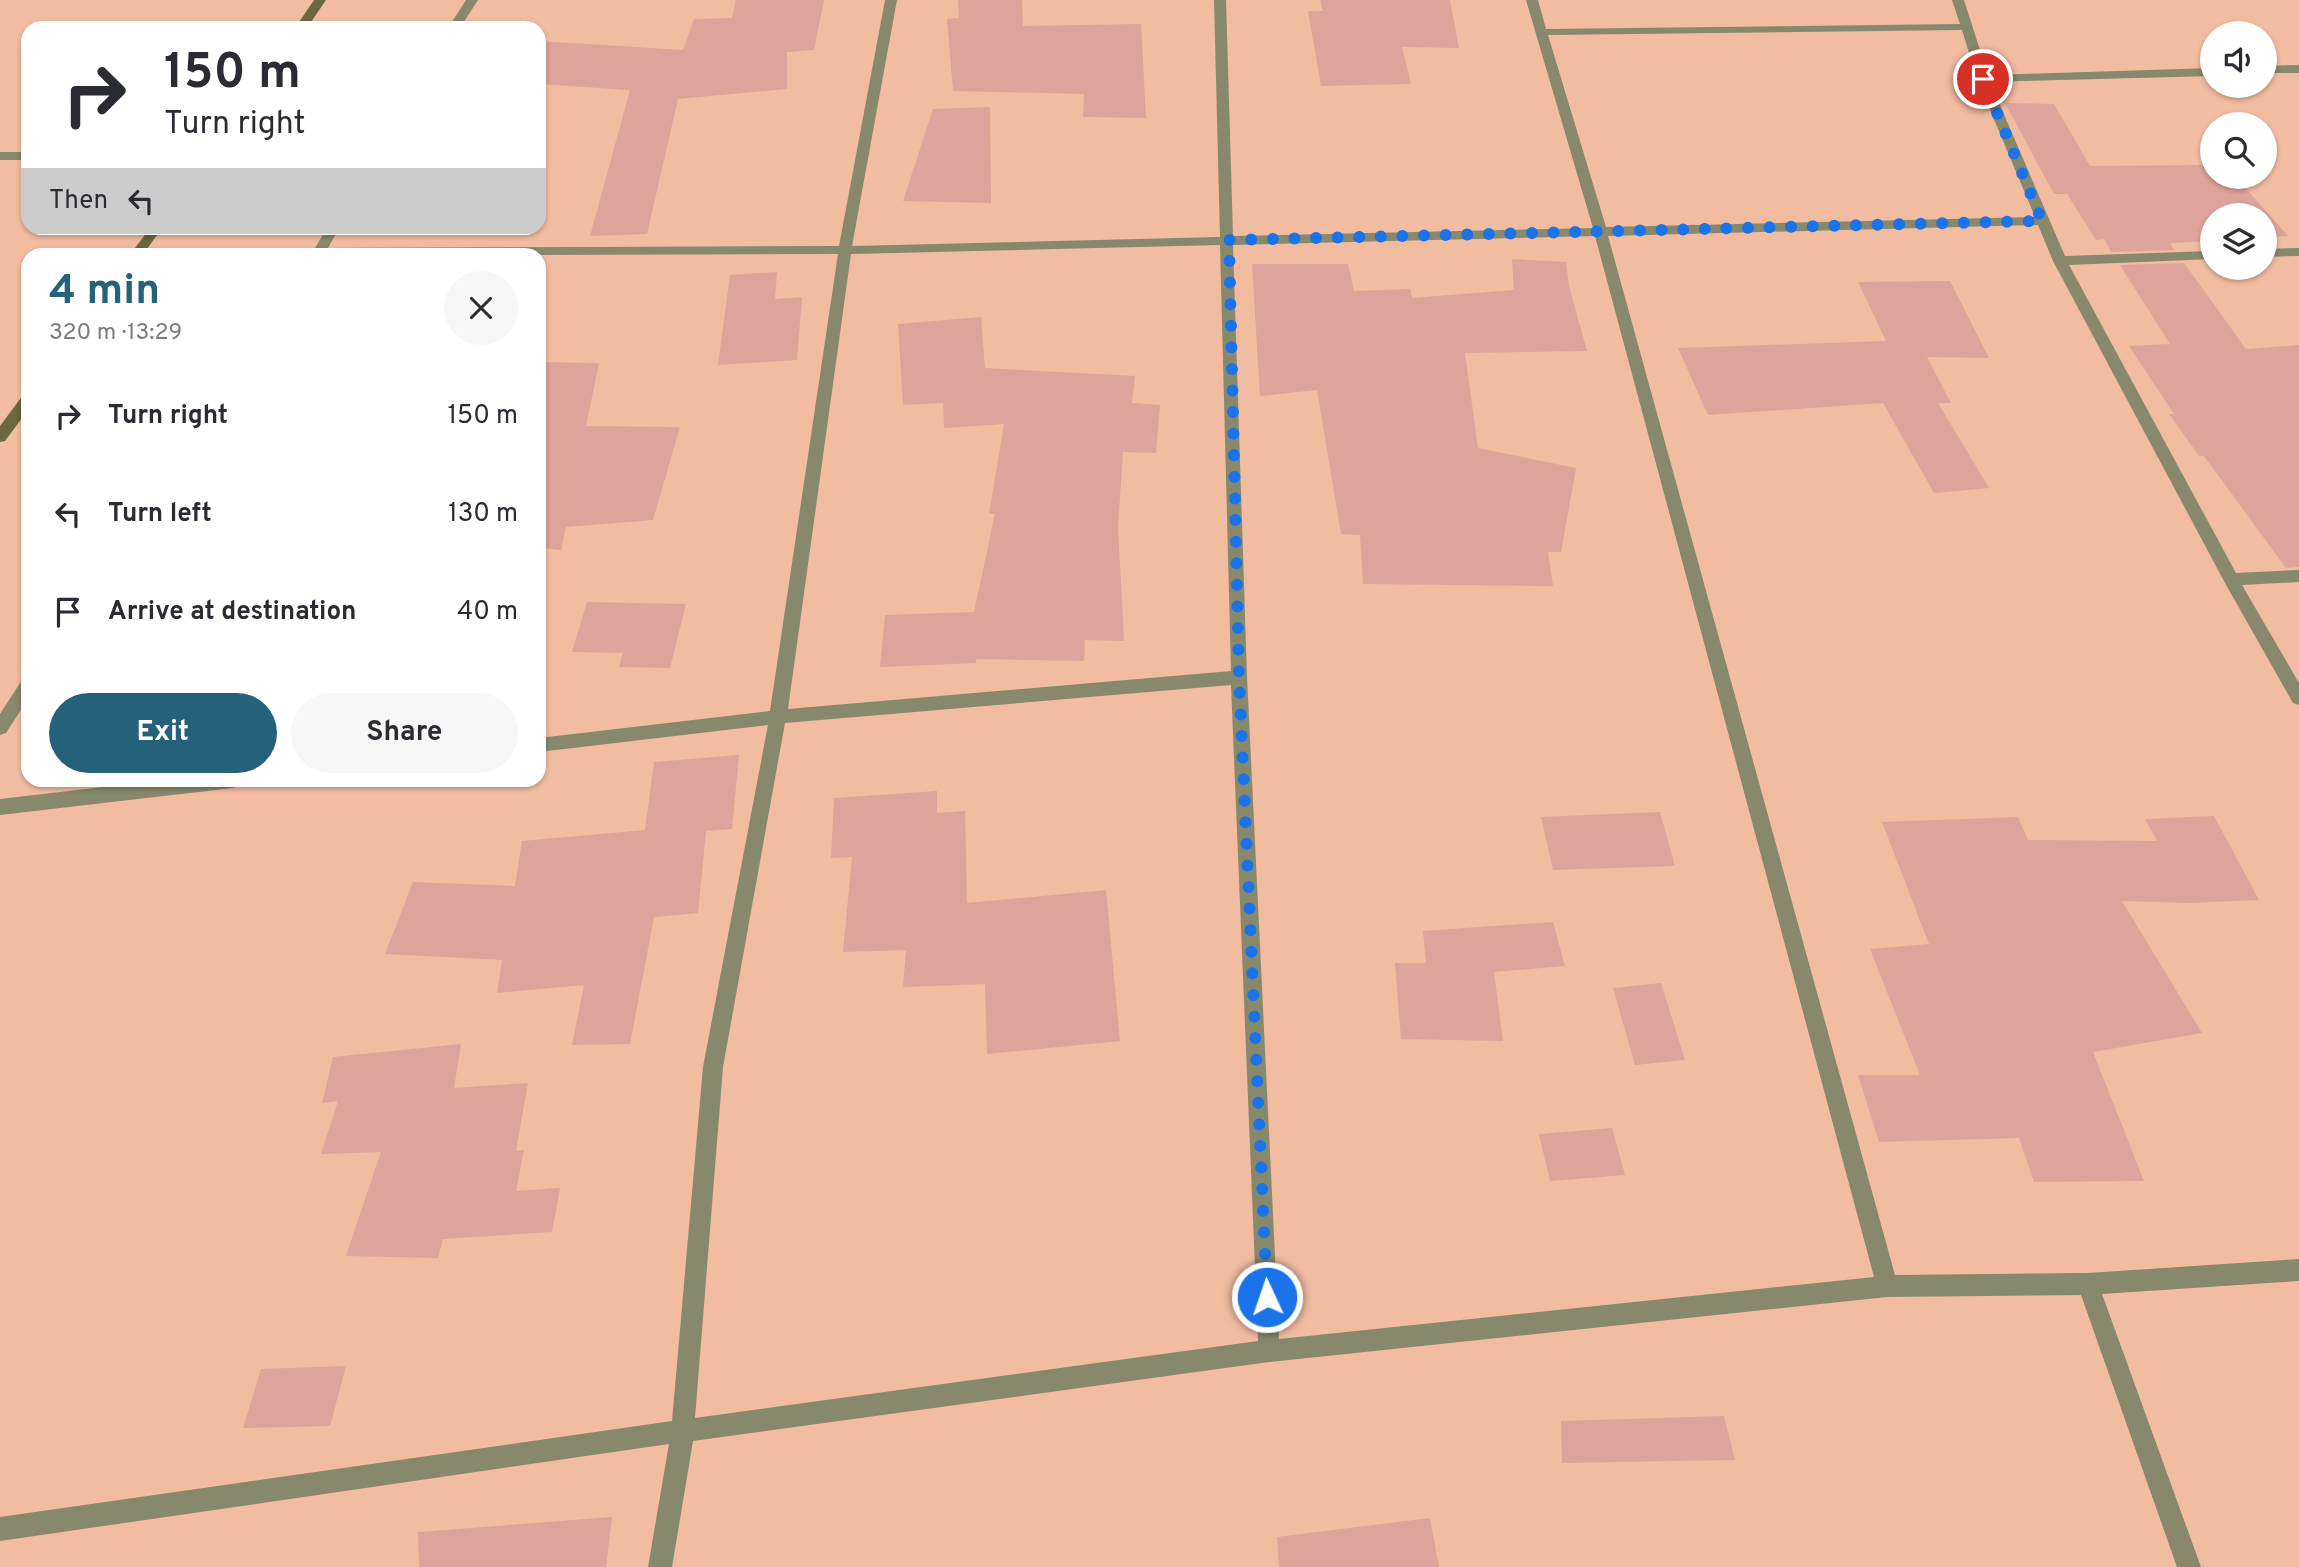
<!DOCTYPE html>
<html lang="en">
<head>
<meta charset="utf-8">
<style>
  body { margin:0; font-family:Overpass,sans-serif; background:#f7f7f7; color:#2b2b33; height:100vh; display:flex; flex-direction:column; font-size:26px; white-space:nowrap }
  * { box-sizing:border-box; margin:0 }
  p { font-size:23px; color:#7c7c81 }
  .icon { flex:none; width:38px; height:38px; fill:none; stroke:currentColor; stroke-width:2; stroke-linecap:round; stroke-linejoin:round }
  .map { position:relative; flex:1; overflow:hidden }
  .details { position:absolute; left:21px; top:248px; width:525px; height:539px; display:flex; flex-direction:column; background:#fff; border-radius:21px; box-shadow:0 2px 5px #0004 }
  .details>* { flex:none }
  .hud { position:absolute; left:21px; top:21px; width:525px; height:214px; border-radius:21px; box-shadow:0 2px 5px #0004; background:#fff; color:#2b2b33; overflow:hidden }
  .fabs { position:absolute; left:2200px; top:21px; display:grid; gap:14px }
  .fabs a { display:grid; place-items:center; width:77px; height:77px; border-radius:50%; background:#fff; box-shadow:0 2px 5px #0004; font-size:35px }
  .pin { position:absolute; display:grid; place-items:center; width:60px; height:60px; color:#fff; margin:-30px; border:4px solid #fff; border-radius:50%; box-shadow:0 2px 7px #0007 }
  .me { position:absolute; width:77px; margin:-38px; rotate:357deg; stroke-linejoin:round; filter:drop-shadow(0 0 5px #0008) }
  .turn { display:flex; align-items:center; gap:24px; height:147px; padding:0 28px; font-size:32px }
  .turn .icon { width:91px; height:91px; stroke-width:2.5 }
  .turn b { display:block; font-size:49px; line-height:60px }
  .then { display:flex; align-items:center; height:66px; padding:0 28px; background:#0003; gap:14px; font-size:26px }
  .round { display:grid; place-items:center; flex:none; width:74px; height:74px; border-radius:37px; background:#f7f7f7 }
  .head { display:flex; align-items:center; justify-content:space-between; height:119px; padding:0 28px }
  h1 { font-size:42px; font-weight:700; line-height:52px; color:#256179 }
  .button { display:flex; gap:14px; margin-top:auto; padding:14px 28px }
  .button a { flex:1; height:80px; border-radius:42px; background:#256179; color:#fff; font-size:28px; font-weight:700; line-height:80px; text-align:center }
  .button a+a { background:#f7f7f7; color:#2b2b33 }
  ul { padding:0; list-style:none }
  li { display:flex; align-items:center; gap:21px; height:98px; padding:0 28px }
  li div { flex:1 }
  li b { display:block; font-size:26px }
  li em { font-style:normal }
  .map>svg:first-child { display:block }
</style>
</head>
<body>
<div class="map">
<svg width="2299" height="1567" viewBox="0 0 2299 1567">
  <rect width="100%" height="100%" fill="#f2bca1"/>
  <path fill="#dea39a" d="M 736,0 L 824,0 L 814,50 L 787,52 L 787,89 L 678,99 L 647,234 L 590,236 L 630,90 L 539,84 L 539,41 L 683,50 L 694,19 L 732,18 Z
    M 958,0 L 1022,0 L 1023,26 L 1141,24 L 1146,118 L 1083,117 L 1084,94 L 953,91 L 947,19 L 959,18 Z
    M 1320,0 L 1450,0 L 1459,48 L 1402,47 L 1411,84 L 1321,86 L 1308,11 L 1323,11 Z
    M 2005,103 L 2054,104 L 2090,166 L 2212,165 L 2212,177 L 2236,177 L 2288,236 L 2264,238 L 2264,215 L 2212,215 L 2212,241 L 2170,243 L 2174,250 L 2111,252 L 2104,239 L 2096,240 L 2067,194 L 2054,194 Z
    M 990,107 L 991,203 L 903,201 L 933,109 Z
    M 1512,259 L 1566,262 L 1569,286 L 1587,351 L 1465,353 L 1478,448 L 1576,468 L 1561,552 L 1548,552 L 1553,586 L 1363,584 L 1360,535 L 1341,534 L 1317,390 L 1260,396 L 1252,264 L 1348,264 L 1354,291 L 1410,289 L 1412,298 L 1514,290 Z
    M 2184,263 L 2246,349 L 2299,345 L 2299,567 L 2286,568 L 2204,456 L 2199,456 L 2169,414 L 2174,414 L 2129,346 L 2170,344 L 2120,265 Z
    M 777,272 L 775,299 L 802,297 L 797,360 L 718,365 L 730,275 Z
    M 1950,281 L 1989,358 L 1927,357 L 1951,403 L 1938,403 L 1989,488 L 1934,493 L 1883,403 L 1708,415 L 1678,348 L 1886,341 L 1858,282 Z
    M 981,317 L 985,368 L 1135,376 L 1132,403 L 1160,405 L 1156,453 L 1123,452 L 1118,527 L 1124,641 L 1085,640 L 1084,661 L 976,659 L 976,663 L 880,667 L 885,615 L 974,612 L 995,514 L 989,514 L 1004,424 L 944,428 L 943,403 L 903,405 L 898,324 Z
    M 539,362 L 599,363 L 586,426 L 680,427 L 653,520 L 566,527 L 561,550 L 539,548 Z
    M 587,602 L 686,604 L 670,668 L 619,667 L 623,653 L 572,652 Z
    M 739,755 L 732,829 L 706,831 L 698,913 L 654,917 L 630,1044 L 572,1045 L 584,985 L 497,993 L 502,960 L 385,954 L 413,882 L 515,886 L 522,841 L 645,830 L 654,762 Z
    M 937,791 L 937,813 L 965,811 L 967,903 L 1106,890 L 1120,1041 L 987,1054 L 985,984 L 903,987 L 906,950 L 843,952 L 852,857 L 831,858 L 834,798 Z
    M 1660,812 L 1675,866 L 1553,870 L 1541,817 Z
    M 2214,816 L 2259,900 L 2190,903 L 2122,901 L 2202,1033 L 2093,1052 L 2144,1181 L 2034,1182 L 2019,1138 L 1879,1142 L 1858,1075 L 1920,1075 L 1870,949 L 1929,944 L 1882,822 L 2018,817 L 2028,840 L 2157,841 L 2145,819 Z
    M 1553,922 L 1565,966 L 1494,972 L 1503,1041 L 1401,1039 L 1395,963 L 1426,963 L 1423,931 Z
    M 1661,983 L 1685,1060 L 1635,1065 L 1613,988 Z
    M 461,1044 L 454,1088 L 528,1083 L 516,1151 L 524,1150 L 516,1191 L 560,1188 L 552,1232 L 443,1239 L 438,1258 L 346,1256 L 381,1152 L 321,1154 L 338,1101 L 322,1103 L 333,1057 Z
    M 1612,1128 L 1625,1175 L 1550,1181 L 1539,1134 Z
    M 346,1366 L 330,1426 L 243,1428 L 261,1369 Z
    M 1724,1416 L 1735,1460 L 1562,1463 L 1561,1421 Z
    M 612,1517 L 606,1567 L 419,1567 L 418,1532 Z
    M 1430,1518 L 1439,1567 L 1279,1567 L 1277,1537 Z"/>
  <g fill="none" stroke-linecap="round" stroke-linejoin="round">
    <path fill="#88886d" fill-rule="evenodd" d="M 466,0 L 478,0 L 460,28 L 448,28 Z
      M 885,0 L 897,0 L 852,246 L 1220,237 L 1214,0 L 1226,0 L 1233,236 L 1593,228 L 1526,0 L 1538,0 L 1546,29 L 1960,24 L 1952,0 L 1964,0 L 1988,75 L 2212,68 L 2212,76 L 1990,82 L 2065,256 L 2212,251 L 2212,259 L 2069,265 L 2236,573 L 2299,570 L 2299,582 L 2242,585 L 2299,683 L 2299,705 L 2293,703 L 2225,583 L 2053,261 L 2038,225 L 1608,236 L 1895,1275 L 2088,1273 L 2299,1259 L 2299,1281 L 2102,1294 L 2201,1567 L 2177,1567 L 2081,1295 L 1887,1297 L 1269,1362 L 693,1441 L 672,1567 L 648,1567 L 669,1444 L 0,1541 L 0,1517 L 672,1421 L 703,1067 L 768,725 L 539,752 L 539,738 L 770,711 L 838,254 L 132,256 L 130,253 L 137,249 L 315,248 L 327,228 L 339,228 L 328,248 L 839,246 ZM 1962,30 L 1977,79 L 2035,217 L 1606,227 L 1548,35 ZM 1595,236 L 1874,1277 L 1279,1339 L 1247,677 L 1233,245 ZM 1220,245 L 1231,671 L 788,709 L 851,254 ZM 1231,685 L 1258,1341 L 695,1418 L 723,1067 L 785,723 Z
      M 2299,65 L 2299,73 L 2264,73 L 2264,66 Z
      M 0,152 L 28,152 L 28,160 L 0,160 Z
      M 2299,248 L 2299,256 L 2264,257 L 2264,249 Z
      M 28,678 L 28,699 L 6,733 L 0,735 L 0,714 L 22,680 Z
      M 163,780 L 241,780 L 239,785 L 233,788 L 0,815 L 0,799 Z"/>
    <path fill="#696840" fill-rule="evenodd" d="M 314,0 L 326,0 L 307,28 L 295,28 Z
      M 150,228 L 162,228 L 142,256 L 129,256 Z
      M 28,394 L 28,410 L 5,441 L 0,442 L 0,426 L 23,395 Z"/>
  </g>
  <g fill="none" stroke-linecap="round" stroke-linejoin="round">
    <path stroke="#1a73e8" stroke-width="12" stroke-dasharray="0 21.6" d="M 1267,1297 L 1239,677 L 1229,240 L 2042,221 L 1983,79"/>
  </g>
</svg>
<div class="fabs">
<a><svg class="icon" aria-label="sound" viewBox="0 0 24 24"><path d="M4 9h4l5-4v14l-5-4H4zM17 9q2 3 0 6"/></svg></a>
<a><svg class="icon" aria-label="search" viewBox="0 0 24 24"><circle cx="10" cy="10" r="6"/><path d="M15 15l6 6"/></svg></a>
<a><svg class="icon" aria-label="layers" viewBox="0 0 24 24"><path d="M12 4l9 5-9 5-9-5zM3 14l9 5 9-5"/></svg></a>
</div>
<div class="pin" style="left:1983px;top:79px;background:#d93025"><svg class="icon" aria-label="arrive" viewBox="0 0 24 24"><path d="M6 21V4h12l-3 4 3 4H6"/></svg></div>
<svg class="me" style="left:1267px;top:1297px" viewBox="-20 -20 40 40"><circle r="17" fill="#1a73e8" stroke="#fff" stroke-width="3"/><path d="M0-11L8 9 0 5-8 9z" fill="#fff"/></svg>
<div class="hud">
<div class="turn"><svg class="icon" aria-label="right" viewBox="0 0 24 24"><path d="M7 20v-9h11M14 6l5 5-5 5"/></svg><div><b>150 m</b>Turn right</div></div>
<div class="then">Then<svg class="icon" aria-label="left" viewBox="0 0 24 24"><path d="M17 20v-9H6M10 6l-5 5 5 5"/></svg></div>
</div>
<section class="details">
<div class="head"><div><h1>4 min</h1><p>320 m · 13:29</p></div><a class="round"><svg class="icon" aria-label="close" viewBox="0 0 24 24"><path d="M6 6l12 12M18 6L6 18"/></svg></a></div>
<ul>
<li><svg class="icon" aria-label="right" viewBox="0 0 24 24"><path d="M7 20v-9h11M14 6l5 5-5 5"/></svg><div><b>Turn right</b></div><em>150 m</em></li>
<li><svg class="icon" aria-label="left" viewBox="0 0 24 24"><path d="M17 20v-9H6M10 6l-5 5 5 5"/></svg><div><b>Turn left</b></div><em>130 m</em></li>
<li><svg class="icon" aria-label="arrive" viewBox="0 0 24 24"><path d="M6 21V4h12l-3 4 3 4H6"/></svg><div><b>Arrive at destination</b></div><em>40 m</em></li>
</ul>
<div class="button"><a>Exit</a><a>Share</a></div>
</section>
</div>
</body>
</html>
